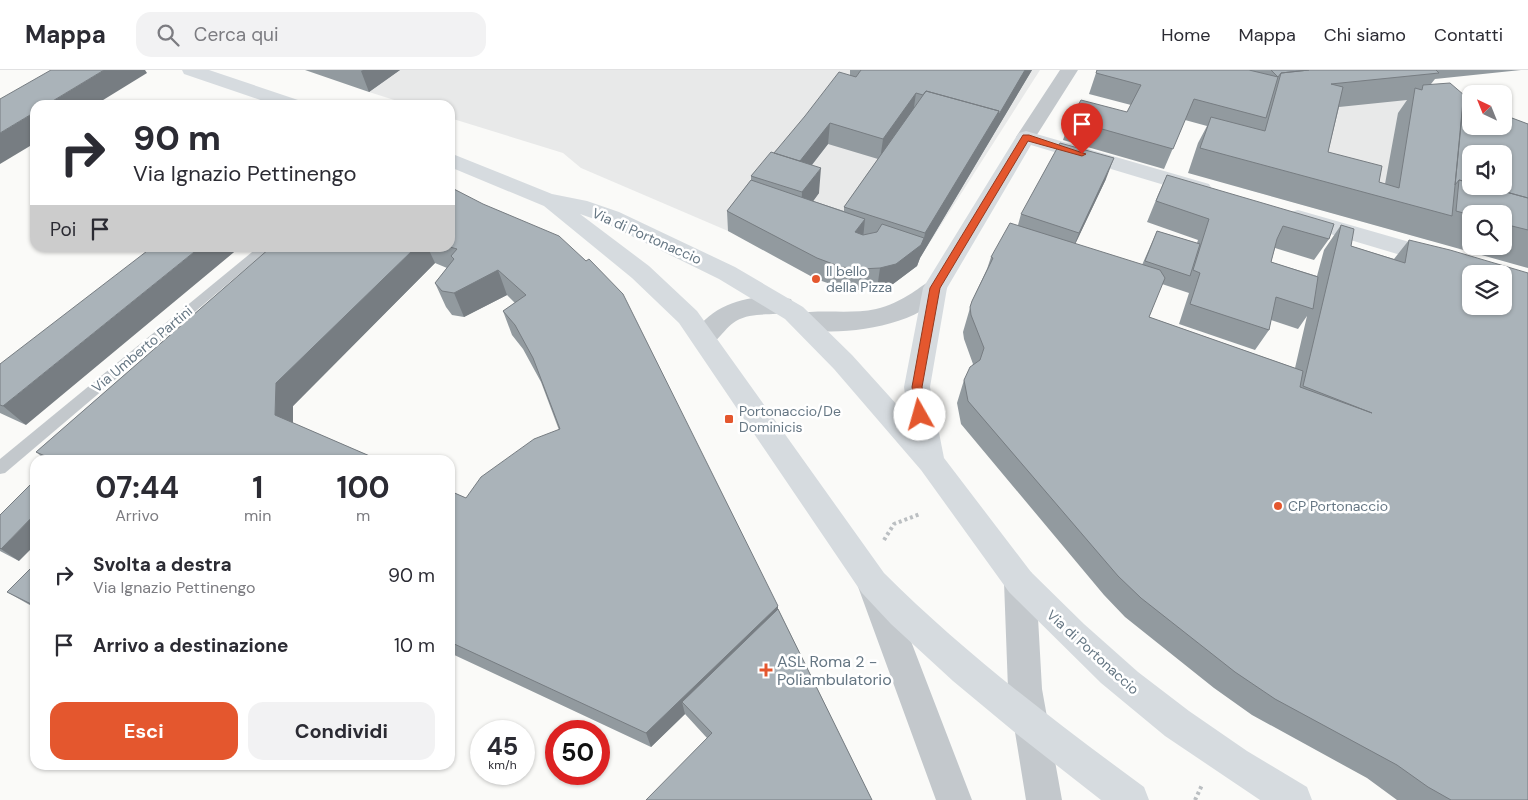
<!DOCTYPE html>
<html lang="it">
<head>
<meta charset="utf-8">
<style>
  body { margin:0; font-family:"DM Sans",sans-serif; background:#f2f2f3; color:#2b2b33; height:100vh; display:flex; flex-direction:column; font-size:19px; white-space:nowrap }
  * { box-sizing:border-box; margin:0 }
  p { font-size:16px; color:#7c7c81 }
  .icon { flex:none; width:28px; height:28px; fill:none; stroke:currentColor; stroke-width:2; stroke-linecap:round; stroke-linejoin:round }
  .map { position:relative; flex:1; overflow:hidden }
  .details { position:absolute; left:30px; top:385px; width:425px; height:315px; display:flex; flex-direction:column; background:#fff; border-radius:15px; box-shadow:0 1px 4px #0004 }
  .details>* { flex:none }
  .hud { position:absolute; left:30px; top:30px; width:425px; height:152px; border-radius:15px; box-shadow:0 1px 4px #0004; background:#fff; color:#2b2b33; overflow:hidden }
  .needle { width:32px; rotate:317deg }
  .fabs { position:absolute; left:1462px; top:15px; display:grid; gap:10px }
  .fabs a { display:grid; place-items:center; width:50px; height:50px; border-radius:10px; background:#fff; box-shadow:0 1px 4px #0004; font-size:25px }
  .speed { position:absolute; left:470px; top:650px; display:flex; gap:10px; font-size:25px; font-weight:700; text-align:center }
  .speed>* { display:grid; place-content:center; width:65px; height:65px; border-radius:50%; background:#fff; box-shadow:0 1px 4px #0004; line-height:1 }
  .speed small { font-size:12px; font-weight:400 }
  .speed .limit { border:8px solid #d22; background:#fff; color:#111 }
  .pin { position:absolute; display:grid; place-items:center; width:42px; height:42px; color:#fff; margin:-51px -21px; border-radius:50% 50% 50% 0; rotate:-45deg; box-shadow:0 0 5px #0007 }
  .pin .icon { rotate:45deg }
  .me { position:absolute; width:55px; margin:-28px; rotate:353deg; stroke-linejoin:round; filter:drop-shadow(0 0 4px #0008) }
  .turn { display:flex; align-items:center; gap:18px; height:105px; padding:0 20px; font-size:22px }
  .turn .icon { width:65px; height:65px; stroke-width:2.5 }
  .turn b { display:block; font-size:35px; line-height:42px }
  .then { display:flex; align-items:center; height:48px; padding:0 20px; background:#0003; gap:10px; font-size:19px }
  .eta { display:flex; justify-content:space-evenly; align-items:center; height:85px; text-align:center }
  .eta b { font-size:30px; font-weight:700; line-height:35px }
  .action { display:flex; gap:10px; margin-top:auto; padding:10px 20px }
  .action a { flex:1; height:58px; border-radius:15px; background:#e4572e; color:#fff; font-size:20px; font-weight:700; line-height:58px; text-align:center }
  .action a+a { background:#f2f2f3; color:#2b2b33 }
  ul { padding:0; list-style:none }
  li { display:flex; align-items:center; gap:15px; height:70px; padding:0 20px }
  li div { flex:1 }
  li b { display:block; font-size:19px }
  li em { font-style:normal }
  header { display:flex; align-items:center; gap:30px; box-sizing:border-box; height:70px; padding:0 25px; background:#fff; border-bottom:1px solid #e1e1e2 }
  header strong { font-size:24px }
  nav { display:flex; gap:28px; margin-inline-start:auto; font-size:18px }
  .search { width:350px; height:45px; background:#f2f2f3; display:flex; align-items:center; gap:12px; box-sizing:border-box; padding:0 18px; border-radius:15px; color:#7c7c81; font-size:19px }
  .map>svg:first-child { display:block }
</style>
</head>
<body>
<header>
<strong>Mappa</strong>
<div class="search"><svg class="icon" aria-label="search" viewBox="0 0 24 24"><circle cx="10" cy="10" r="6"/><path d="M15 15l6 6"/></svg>Cerca qui</div>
<nav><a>Home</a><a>Mappa</a><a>Chi siamo</a><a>Contatti</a></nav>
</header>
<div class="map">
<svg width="1528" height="730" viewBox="0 0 1528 730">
  <rect width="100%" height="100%" fill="#fafaf8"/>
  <path fill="#e8e9e9" d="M 400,0 L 1040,0 L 920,188 L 728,161 L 581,98 L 563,83 L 450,48 L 450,35 L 410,35 L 369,22 Z
    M 1405,13 L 1445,50 L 1432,171 L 1242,118 L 1267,28 Z"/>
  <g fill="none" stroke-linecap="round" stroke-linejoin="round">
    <path stroke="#bbbfc2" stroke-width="4" stroke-dasharray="3 3" stroke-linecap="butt" d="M 884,470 L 894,454 L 920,444
      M 1195,730 L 1202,715"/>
    <path fill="#c3c8cc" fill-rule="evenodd" d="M 257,178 L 270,178 L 5,403 L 0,404 L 0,389 Z"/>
    <path fill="#c3c8cc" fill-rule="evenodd" d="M 1060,0 L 1078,0 L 1033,71 L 1026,73 L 1019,71 L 1016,67 Z
      M 935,210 L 943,212 L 947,218 C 924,257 834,269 794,257 L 791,251 L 794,245 C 817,238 849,245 876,239 C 889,236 901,230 912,223 C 920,218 925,212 935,210 Z
      M 770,226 L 791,229 L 794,235 L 791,241 C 773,247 753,241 736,251 C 720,261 716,281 695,275 L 691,268 C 708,238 737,228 770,226 Z
      M 1020,498 L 1031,502 L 1036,512 L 1042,619 L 1062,730 L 1026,730 L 1008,619 L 1004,512 L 1009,502 Z
      M 873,500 L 884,504 L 889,514 L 972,730 L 936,730 L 857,514 L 862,504 Z"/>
    <path fill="#d6dbdf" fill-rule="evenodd" d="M 182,0 L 209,0 L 301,31 L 304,35 L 275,35 L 184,4 Z
      M 1026,61 L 1209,114 L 1212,119 L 1209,124 L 1201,126 L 1031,75 L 947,218 L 930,317 L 944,388 L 1031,502 L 1084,554 L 1138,602 L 1189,641 L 1247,681 L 1307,717 L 1312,730 L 1260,730 L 1165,666 L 1101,613 L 1009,522 L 921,400 L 834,299 L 785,249 L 719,209 L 603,152 L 580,144 L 649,196 L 697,241 L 884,503 C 964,583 1053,650 1144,717 L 1149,730 L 1101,730 L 1018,665 L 953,611 L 891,554 L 862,523 L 679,253 L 632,208 L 544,136 L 450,97 L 450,83 L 552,124 L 587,131 L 619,142 L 735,197 L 803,237 L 852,285 L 908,347 L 904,317 L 923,218 L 1016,67 L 1019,63 Z
      M 1298,140 L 1500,198 L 1504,204 L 1471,204 L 1471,206 L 1290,152 L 1287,147 L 1290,142 Z"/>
  </g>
  <path fill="#929a9f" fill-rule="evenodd" d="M 305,0 L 400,0 L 369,22 Z
    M 850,0 L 1032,0 L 920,188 L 917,196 L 893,214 L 877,219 L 858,220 L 839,217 L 816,209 L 728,161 L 727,141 L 751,110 L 751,106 L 850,5 ZM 828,74 L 878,89 L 844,137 L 844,141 L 813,131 L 819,123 L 812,95 Z
    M 1097,0 L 1521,0 L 1435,9 L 1431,14 L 1463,31 L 1528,54 L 1528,198 L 1188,103 L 1198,73 L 1207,56 L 1185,50 L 1164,99 L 1063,70 L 1070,50 L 1127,42 L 1131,35 L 1089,24 ZM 1407,30 L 1398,43 L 1385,114 L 1379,112 L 1328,82 L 1339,37 ZM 1471,144 L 1504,144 L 1504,176 L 1471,176 Z
    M 1167,105 L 1329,169 L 1314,190 L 1275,178 L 1271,192 L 1317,206 L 1324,180 L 1341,155 L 1351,176 L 1394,189 L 1409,170 L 1528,730 L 1397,730 L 1367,708 L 1252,645 L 1214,618 L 1125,547 L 1104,525 L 961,354 L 957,333 L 964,310 L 973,294 L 964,269 L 963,262 L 972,231 L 987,199 L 991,187 L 1018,155 L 1021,144 L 1106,109 L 1075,174 L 1142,195 L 1157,161 L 1197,173 L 1198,170 L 1147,152 L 1158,125 ZM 1162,214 L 1189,223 L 1179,254 L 1255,280 L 1269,260 L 1271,250 L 1298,259 L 1307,246 L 1295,298 L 1149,247 Z
    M 450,117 L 778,539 L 872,730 L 707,668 L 685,644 L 651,677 L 450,583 L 450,421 L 466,428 L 559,360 L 541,312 L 523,279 L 512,265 L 503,241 L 515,233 L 507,225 L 464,247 L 452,245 L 446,237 L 435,213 L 447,198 L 435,193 L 293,336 L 293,353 L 379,390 L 46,390 L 36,382 L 270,178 L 450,178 Z
    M 0,294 L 26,355 L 0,343 Z
    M 0,445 L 19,491 L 0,481 Z
    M 35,494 L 35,538 L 7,522 Z"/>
  <path fill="#777d82" d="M 104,0 L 145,0 L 147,3 L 95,35 L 46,35 Z
    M 363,0 L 400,0 L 369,22 L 361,1 Z
    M 1025,0 L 1032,0 L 920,188 L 917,196 L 893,214 L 877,219 L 880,198 L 924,168 L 925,163 L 999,41 Z
    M 916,23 L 913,44 L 880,90 L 883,69 Z
    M 35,42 L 35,73 L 0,94 L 0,63 Z
    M 830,53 L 828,74 L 796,115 L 797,94 Z
    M 1114,88 L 1106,109 L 1071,183 L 1079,163 Z
    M 821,98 L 819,123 L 801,148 L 802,122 Z
    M 865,149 L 863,169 L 855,162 Z
    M 199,178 L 239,178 L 26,355 L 3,336 Z
    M 415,178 L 428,178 L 435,193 L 293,336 L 293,368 L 275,345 L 276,313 Z
    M 498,200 L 507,225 L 464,247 L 454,223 Z
    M 35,444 L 35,475 L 19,491 L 1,479 Z
    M 778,536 L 778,555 L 682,632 L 685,644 L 651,677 L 646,663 Z"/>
  <path fill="#aab3b9" stroke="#777d82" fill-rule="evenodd" d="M 51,0 L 104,0 L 46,35 L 35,35 L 35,42 L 0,63 L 0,29 Z
    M 861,0 L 1025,0 L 998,46 L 999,41 L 926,21 L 923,25 L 916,23 L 883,69 L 830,53 L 800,91 L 774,83 L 805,46 L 839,2 L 856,7 Z
    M 1097,0 L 1249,0 L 1278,7 L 1266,48 L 1194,29 L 1173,79 L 1070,50 L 1081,30 L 1127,42 L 1141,15 L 1096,3 Z
    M 1271,0 L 1309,0 L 1281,3 L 1278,7 Z
    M 1309,0 L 1436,0 L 1439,3 L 1331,14 L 1343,17 L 1328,82 L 1382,96 L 1379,112 L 1399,118 L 1415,18 L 1422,20 L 1423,15 L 1450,13 L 1464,25 L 1452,146 L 1200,78 L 1211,47 L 1265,61 L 1281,3 Z
    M 926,21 L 999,41 L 925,163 L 844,137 Z
    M 1463,31 L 1471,33 L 1471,56 L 1504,56 L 1504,45 L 1528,54 L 1528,128 L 1484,116 L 1504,116 L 1504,84 L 1471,84 L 1471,113 L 1459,110 L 1455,115 Z
    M 1060,73 L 1114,88 L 1079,163 L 1021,144 Z
    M 771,82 L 821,98 L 802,122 L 751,106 Z
    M 1167,105 L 1334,154 L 1329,169 L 1283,156 L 1277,169 L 1271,192 L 1318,207 L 1313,239 L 1276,227 L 1269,260 L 1190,234 L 1200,203 L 1193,200 L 1209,149 L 1156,131 Z
    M 751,110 L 865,149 L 855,162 L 863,165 L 877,162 L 882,154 L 924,168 L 921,175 L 896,194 L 880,198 L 861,199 L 841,197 L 817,188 L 727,141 Z
    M 1459,110 L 1471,113 L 1471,116 L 1484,116 L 1528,128 L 1528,160 L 1504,154 L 1504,144 L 1471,144 L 1471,145 L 1456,141 Z
    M 450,117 L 483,134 L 559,166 L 586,191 L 589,189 L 623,224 L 778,536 L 646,663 L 450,572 L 450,421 L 466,428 L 481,407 L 534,369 L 560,359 L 533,288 L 515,255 L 503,241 L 526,225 L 498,200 L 454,223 L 442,221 L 435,213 L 454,189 L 451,186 L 457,179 L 450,177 Z
    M 1010,153 L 1160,200 L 1165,208 L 1149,247 L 1303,301 L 1300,317 L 1372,343 L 1303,316 L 1341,155 L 1354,159 L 1351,176 L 1405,193 L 1409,170 L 1450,180 L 1528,203 L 1528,730 L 1451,730 L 1428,717 L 1397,695 L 1275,629 L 1235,602 L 1141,528 L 1118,506 L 968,331 L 964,310 L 970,297 L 980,290 L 984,278 L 971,245 L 970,237 L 972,231 L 993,188 L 991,187 ZM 1471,204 L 1504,204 L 1504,236 L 1471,236 Z
    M 1157,161 L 1200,174 L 1190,206 L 1145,191 Z
    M 151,178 L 199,178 L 3,336 L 0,335 L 0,294 Z
    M 270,178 L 415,178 L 276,313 L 275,345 L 379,390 L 54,390 L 36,382 Z
    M 35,410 L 35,444 L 1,479 L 0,478 L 0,445 Z
    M 35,494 L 35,536 L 7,522 Z
    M 778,539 L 872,730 L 646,730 L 712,663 L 682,632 Z"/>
  <path fill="#e4572e" stroke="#94391e" d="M 1023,65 L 1029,65 L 1086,84 L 1082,86 L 1028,71 L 940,218 L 922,317 L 926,345 L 920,350 L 917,348 L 912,317 L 930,218 Z"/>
  <g fill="#e4572e" stroke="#fff" stroke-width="2">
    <circle cx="816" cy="209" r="5"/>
    <rect x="724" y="344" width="10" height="10" rx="2.5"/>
    <circle cx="1278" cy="436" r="5"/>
    <path d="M763.5 592.5h5v5h5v5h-5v5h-5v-5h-5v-5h5z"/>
  </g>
  <g text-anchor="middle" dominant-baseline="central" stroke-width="5" stroke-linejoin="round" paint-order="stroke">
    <g font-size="14" fill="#657683" stroke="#fff">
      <text transform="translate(647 166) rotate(24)">Via di Portonaccio</text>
      <text transform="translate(142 279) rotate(-40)">Via Umberto Partini</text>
      <text transform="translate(1093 582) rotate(42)">Via di Portonaccio</text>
    </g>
    <g font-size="14" fill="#657683" stroke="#fff" text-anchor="start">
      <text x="826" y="201">Il bello<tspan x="826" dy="16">della Pizza</tspan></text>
      <text x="739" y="341">Portonaccio/De<tspan x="739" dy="16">Dominicis</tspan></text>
      <text x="1288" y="436">CP Portonaccio</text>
    </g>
    <g font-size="16" fill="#657683" stroke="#fff" text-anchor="start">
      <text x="777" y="591">ASL Roma 2 -<tspan x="777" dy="18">Poliambulatorio</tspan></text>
    </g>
  </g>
</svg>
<div class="fabs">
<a><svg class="needle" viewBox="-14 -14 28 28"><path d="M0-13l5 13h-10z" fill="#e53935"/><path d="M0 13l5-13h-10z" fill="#7c7c81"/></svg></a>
<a><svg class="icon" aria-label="sound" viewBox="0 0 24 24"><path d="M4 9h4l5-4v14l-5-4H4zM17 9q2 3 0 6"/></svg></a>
<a><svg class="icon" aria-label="search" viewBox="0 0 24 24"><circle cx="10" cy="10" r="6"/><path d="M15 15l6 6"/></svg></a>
<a><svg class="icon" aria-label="layers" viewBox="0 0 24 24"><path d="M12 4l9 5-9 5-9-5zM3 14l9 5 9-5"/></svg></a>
</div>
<div class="speed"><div>45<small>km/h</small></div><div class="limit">50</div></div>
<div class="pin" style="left:1082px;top:84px;background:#d93025"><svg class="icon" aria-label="arrive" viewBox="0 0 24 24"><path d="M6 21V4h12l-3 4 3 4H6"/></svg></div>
<svg class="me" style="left:920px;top:345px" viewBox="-20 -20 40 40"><circle r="19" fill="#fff"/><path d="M0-13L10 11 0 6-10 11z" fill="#e4572e"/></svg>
<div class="hud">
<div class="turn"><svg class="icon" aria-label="right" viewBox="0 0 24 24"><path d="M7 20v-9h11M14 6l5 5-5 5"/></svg><div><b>90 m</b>Via Ignazio Pettinengo</div></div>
<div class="then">Poi<svg class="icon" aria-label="arrive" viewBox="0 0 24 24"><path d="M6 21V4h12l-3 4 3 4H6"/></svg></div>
</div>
<section class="details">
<div class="eta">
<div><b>07:44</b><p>Arrivo</p></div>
<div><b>1</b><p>min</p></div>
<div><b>100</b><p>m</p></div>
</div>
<ul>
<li><svg class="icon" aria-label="right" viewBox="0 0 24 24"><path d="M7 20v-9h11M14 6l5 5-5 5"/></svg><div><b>Svolta a destra</b><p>Via Ignazio Pettinengo</p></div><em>90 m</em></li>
<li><svg class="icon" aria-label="arrive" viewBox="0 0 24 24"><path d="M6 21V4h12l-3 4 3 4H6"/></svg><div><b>Arrivo a destinazione</b></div><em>10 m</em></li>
</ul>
<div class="action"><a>Esci</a><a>Condividi</a></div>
</section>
</div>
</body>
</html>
